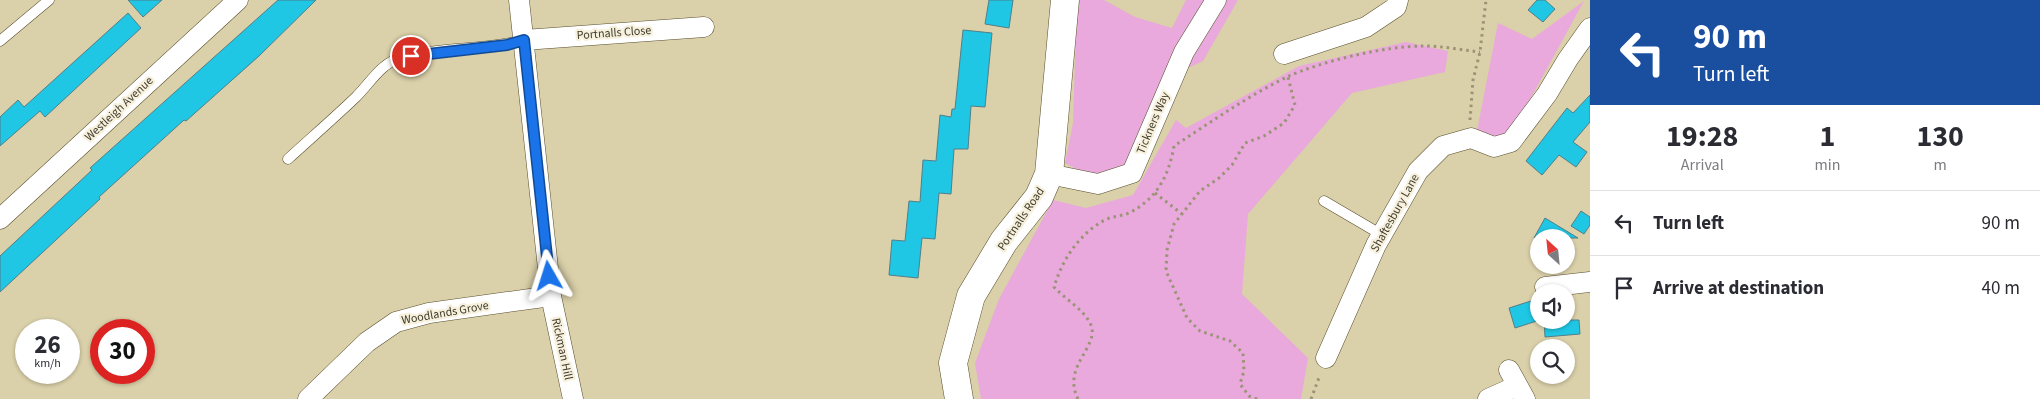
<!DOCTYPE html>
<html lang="en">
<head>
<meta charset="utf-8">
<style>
  body { margin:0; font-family:"Source Sans 3",sans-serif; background:#f7f7f7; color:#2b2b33; height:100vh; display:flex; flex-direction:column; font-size:19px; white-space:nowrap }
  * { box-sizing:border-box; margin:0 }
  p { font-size:16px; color:#7c7c81 }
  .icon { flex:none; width:28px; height:28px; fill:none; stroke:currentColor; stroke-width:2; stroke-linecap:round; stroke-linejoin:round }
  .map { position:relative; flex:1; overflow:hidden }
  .side { display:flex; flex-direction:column; background:#fff; width:450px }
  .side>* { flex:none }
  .top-card { background:#1a4fa0; color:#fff; overflow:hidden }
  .needle { width:32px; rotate:333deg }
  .fabs { position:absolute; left:1530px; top:229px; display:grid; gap:10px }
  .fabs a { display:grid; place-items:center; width:45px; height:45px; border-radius:50%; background:#fff; box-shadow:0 1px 4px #0004; font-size:25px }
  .speed { position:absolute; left:15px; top:319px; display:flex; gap:10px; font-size:25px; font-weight:700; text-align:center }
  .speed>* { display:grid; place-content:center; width:65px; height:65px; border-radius:50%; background:#fff; box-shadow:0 1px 4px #0004; line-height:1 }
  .speed small { font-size:12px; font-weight:400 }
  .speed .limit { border:8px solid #d22; background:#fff; color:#111 }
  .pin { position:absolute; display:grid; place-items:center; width:42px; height:42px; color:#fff; margin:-21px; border:2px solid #fff; border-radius:50%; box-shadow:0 1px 5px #0007 }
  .me { position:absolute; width:55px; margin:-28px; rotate:354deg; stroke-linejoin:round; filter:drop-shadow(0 0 4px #0008) }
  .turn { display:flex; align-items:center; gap:18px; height:105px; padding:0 20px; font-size:22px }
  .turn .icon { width:65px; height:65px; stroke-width:2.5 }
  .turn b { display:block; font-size:35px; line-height:42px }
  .eta { display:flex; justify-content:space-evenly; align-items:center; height:85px; text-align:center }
  .eta b { font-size:30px; font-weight:700; line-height:35px }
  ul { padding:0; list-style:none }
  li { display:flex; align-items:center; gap:15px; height:65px; padding:0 20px; border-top:1px solid #e1e1e2 }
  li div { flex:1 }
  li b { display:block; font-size:19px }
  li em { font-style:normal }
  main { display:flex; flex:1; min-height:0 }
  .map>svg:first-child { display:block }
</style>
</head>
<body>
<main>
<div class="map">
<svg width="1590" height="399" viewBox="0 0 1590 399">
  <rect width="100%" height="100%" fill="#dad0a9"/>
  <path fill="#e9a9dc" d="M 1077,0 L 1104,0 L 1135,17 L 1172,28 L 1186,0 L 1238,0 L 1203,61 L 1168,77 L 1127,166 L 1095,179 L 1065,163 L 1073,123 Z
    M 1584,1 L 1509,138 L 1493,139 L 1477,131 L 1498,23 L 1532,39 Z
    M 1406,42 L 1448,51 L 1445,72 L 1352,93 L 1248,214 L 1242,294 L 1308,358 L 1301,399 L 981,399 L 975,363 L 999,299 L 1053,200 L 1086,208 L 1133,195 L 1176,120 L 1186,128 L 1299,66 Z"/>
  <path fill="#1fc7e5" stroke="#517f89" d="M 128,0 L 162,0 L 143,17 Z
    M 278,0 L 316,0 L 259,56 L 186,121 L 184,120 L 99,197 L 100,199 L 0,292 L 0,256 L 92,170 L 90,168 Z
    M 989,0 L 1013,0 L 1009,28 L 985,24 Z
    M 1537,0 L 1545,0 L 1555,9 L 1543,22 L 1528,10 Z
    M 128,13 L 141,28 L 45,117 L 40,111 L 0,146 L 0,117 L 18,100 L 24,107 Z
    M 963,30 L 992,33 L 985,107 L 971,106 L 968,149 L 954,149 L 951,194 L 939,193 L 935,239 L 922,238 L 918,278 L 889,275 L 892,240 L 905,241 L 909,201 L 920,202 L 923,160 L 936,161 L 940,115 L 951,117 L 952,109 L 955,109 Z
    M 1590,95 L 1590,122 L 1573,142 L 1587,152 L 1576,167 L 1559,155 L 1542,175 L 1526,161 L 1567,108 L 1573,113 Z
    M 1581,211 L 1590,217 L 1590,225 L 1584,234 L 1571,226 Z
    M 1545,218 L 1578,238 L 1534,238 Z
    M 1534,300 L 1540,320 L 1515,328 L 1509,308 Z
    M 1544,320 L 1579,320 L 1580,334 L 1545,337 Z"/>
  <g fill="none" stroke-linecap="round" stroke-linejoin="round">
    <g stroke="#584e2c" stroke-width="11">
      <path id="lane" d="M 0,41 L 49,0
        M 288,159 C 311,138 334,118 356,97 C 371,82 381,63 402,57 C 442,46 484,51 524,40
        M 1324,201 L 1382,235"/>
    </g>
    <g stroke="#584e2c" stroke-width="21">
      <path id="street" d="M 519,0 L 551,296 L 573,399
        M 524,40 L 704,27
        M 1284,54 L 1366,27 L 1396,7 L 1398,0
        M 1049,174 L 1098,184 L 1132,173 L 1184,52 L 1216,0
        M 0,219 L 238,0
        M 1545,287 L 1590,282
        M 1326,358 L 1376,245 L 1418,171 L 1443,146 L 1471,138 L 1494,147 L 1511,142 L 1547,94 L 1568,59 L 1590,28
        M 1509,370 L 1525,399
        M 308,399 L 367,342 L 396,322 L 429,313 L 551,296
        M 1488,399 L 1517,386"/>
    </g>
    <g stroke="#584e2c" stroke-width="29">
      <path id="secondary" d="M 959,399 L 953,363 L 971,296 L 1004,241 L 1039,197 L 1049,174 L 1065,0"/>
    </g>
    <path stroke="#9a9375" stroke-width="3" stroke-dasharray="2.5 4" stroke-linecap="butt" d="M 1470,120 L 1473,80 L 1480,52 L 1486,0
      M 1155,193 L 1182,214
      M 1078,399 C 1061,365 1102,346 1090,323 C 1083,309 1065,299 1054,287 C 1062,260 1080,232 1107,219 C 1114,216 1122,216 1129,213 C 1157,199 1169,175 1174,146 C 1211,122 1248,96 1287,77 C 1322,61 1385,46 1424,46 C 1442,46 1462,50 1480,52
      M 1257,399 L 1249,396 L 1240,384 L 1244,371 L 1243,353 L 1230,341 L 1200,331 L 1187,318 L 1166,271 L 1167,250 L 1174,224 L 1200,191 L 1219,178 L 1232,165 L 1245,143 L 1264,136 L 1284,123 L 1295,105 L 1288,77
      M 1311,399 L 1320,375"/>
    <use href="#lane" stroke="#fff" stroke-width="10"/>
    <use href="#street" stroke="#fff" stroke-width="20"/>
    <use href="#secondary" stroke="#fff" stroke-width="28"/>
  </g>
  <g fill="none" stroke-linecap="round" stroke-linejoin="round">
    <g stroke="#114b97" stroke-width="12">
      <path id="route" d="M 411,56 L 507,45 L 524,40 L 549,276"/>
    </g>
    <use href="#route" stroke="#1a73e8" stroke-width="9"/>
  </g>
  <g text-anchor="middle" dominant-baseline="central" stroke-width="4.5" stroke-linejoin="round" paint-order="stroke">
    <g font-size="12" fill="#3f3b2b" stroke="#f6f0dd">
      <text transform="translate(614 33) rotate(-4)">Portnalls Close</text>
      <text transform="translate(119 109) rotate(-43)">Westleigh Avenue</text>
      <text transform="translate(1153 123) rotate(-67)">Tickners Way</text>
      <text transform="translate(1395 213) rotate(-61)">Shaftesbury Lane</text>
      <text transform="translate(1021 219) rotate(-56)">Portnalls Road</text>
      <text transform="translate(445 313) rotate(-10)">Woodlands Grove</text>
      <text transform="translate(562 349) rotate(78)">Rickman Hill</text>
    </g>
  </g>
</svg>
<div class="fabs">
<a><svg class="needle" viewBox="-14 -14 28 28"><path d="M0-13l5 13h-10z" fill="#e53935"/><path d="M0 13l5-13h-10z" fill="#7c7c81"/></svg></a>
<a><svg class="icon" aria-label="sound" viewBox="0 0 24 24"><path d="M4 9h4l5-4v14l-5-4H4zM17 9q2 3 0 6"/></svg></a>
<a><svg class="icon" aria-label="search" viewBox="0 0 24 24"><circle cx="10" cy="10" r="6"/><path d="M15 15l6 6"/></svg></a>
</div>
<div class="speed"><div>26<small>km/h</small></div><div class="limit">30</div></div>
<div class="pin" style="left:411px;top:56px;background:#d93025"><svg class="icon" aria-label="arrive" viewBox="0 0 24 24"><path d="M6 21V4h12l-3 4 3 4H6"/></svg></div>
<svg class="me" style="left:549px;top:276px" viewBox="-20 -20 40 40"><path d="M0-17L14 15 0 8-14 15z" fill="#1a73e8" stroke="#fff" stroke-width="4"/></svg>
</div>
<section class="side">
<div class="top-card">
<div class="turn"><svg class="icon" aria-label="left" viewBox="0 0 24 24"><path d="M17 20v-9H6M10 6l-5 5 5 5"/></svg><div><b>90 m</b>Turn left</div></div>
</div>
<div class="eta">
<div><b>19:28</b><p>Arrival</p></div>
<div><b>1</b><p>min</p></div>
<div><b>130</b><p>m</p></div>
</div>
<ul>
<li><svg class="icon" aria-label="left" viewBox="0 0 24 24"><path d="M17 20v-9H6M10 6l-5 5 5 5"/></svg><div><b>Turn left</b></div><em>90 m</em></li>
<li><svg class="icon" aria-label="arrive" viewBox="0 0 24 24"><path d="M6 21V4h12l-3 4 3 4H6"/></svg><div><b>Arrive at destination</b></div><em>40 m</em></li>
</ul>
</section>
</main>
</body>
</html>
